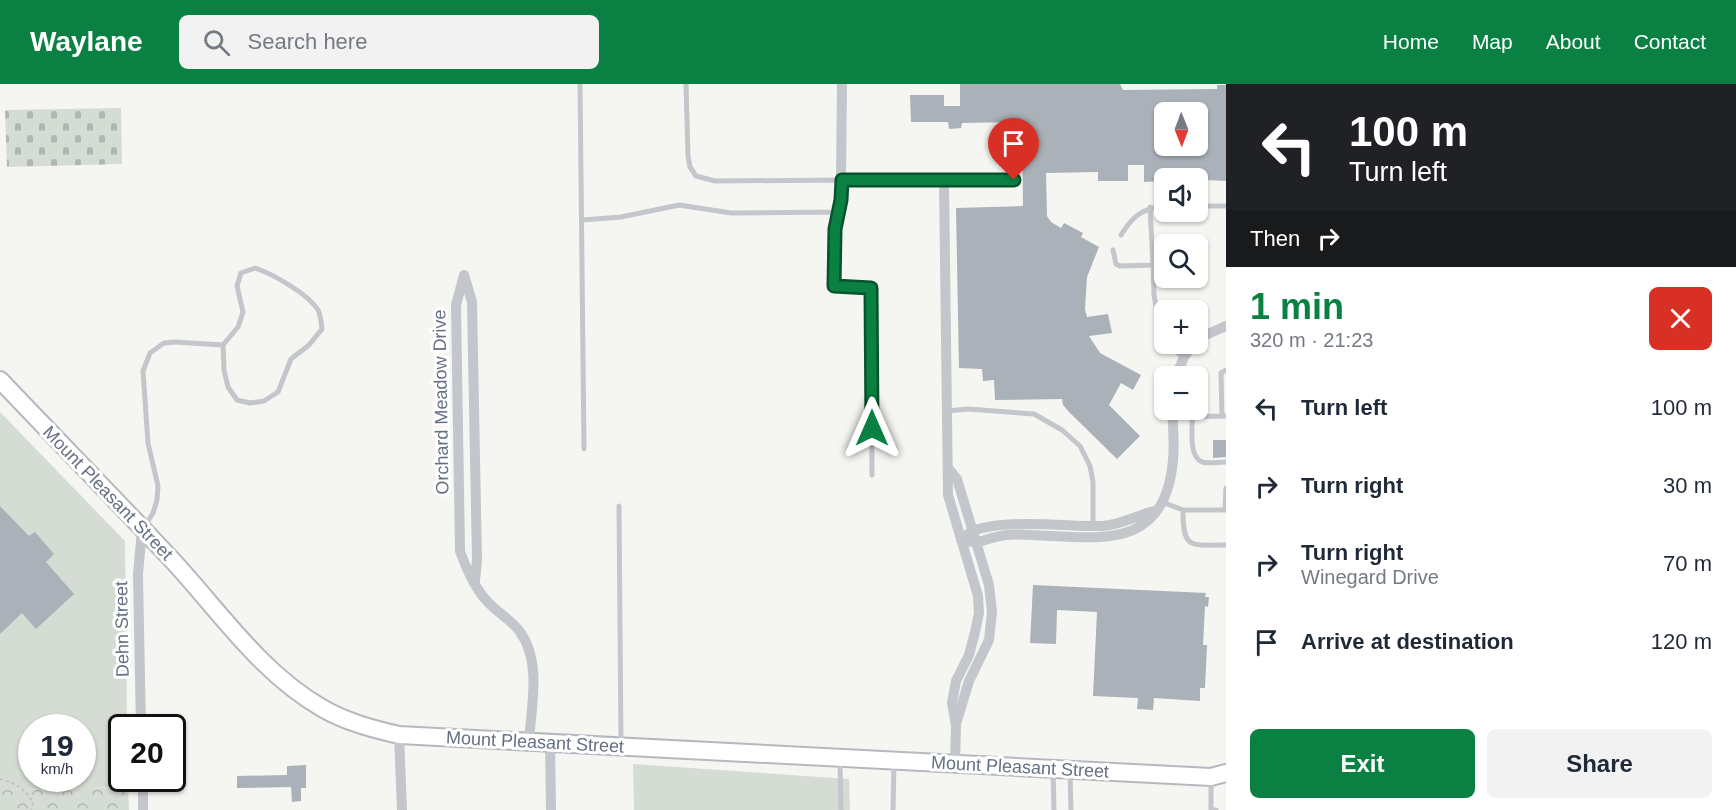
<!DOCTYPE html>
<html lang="en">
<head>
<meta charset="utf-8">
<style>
  body { margin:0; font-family:Helvetica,sans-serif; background:#f2f2f3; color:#1f2937; height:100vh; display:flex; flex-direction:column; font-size:22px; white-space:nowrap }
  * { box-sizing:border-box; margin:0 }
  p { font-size:20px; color:#747a83 }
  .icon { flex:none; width:33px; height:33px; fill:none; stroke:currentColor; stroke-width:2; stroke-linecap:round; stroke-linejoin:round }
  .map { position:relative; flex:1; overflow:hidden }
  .details { display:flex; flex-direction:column; background:#fff; width:510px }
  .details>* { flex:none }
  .top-card { background:#202124; color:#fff; overflow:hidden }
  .needle { width:39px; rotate:179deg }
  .buttons { position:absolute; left:1154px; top:18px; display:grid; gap:12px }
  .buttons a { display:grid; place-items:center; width:54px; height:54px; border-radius:9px; background:#fff; box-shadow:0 2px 4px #0004; font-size:30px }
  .speed { position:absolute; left:18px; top:630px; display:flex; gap:12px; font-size:30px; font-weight:700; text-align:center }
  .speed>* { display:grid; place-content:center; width:78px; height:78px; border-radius:50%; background:#fff; box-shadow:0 2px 4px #0004; line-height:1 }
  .speed small { font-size:15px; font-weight:400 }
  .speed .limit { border:3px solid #111; border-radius:9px; background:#fff; color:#111 }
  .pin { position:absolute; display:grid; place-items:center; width:51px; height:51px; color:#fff; margin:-62px -26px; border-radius:50% 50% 50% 0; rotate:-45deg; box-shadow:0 0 6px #0007 }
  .pin .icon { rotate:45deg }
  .me { position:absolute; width:66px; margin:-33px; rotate:0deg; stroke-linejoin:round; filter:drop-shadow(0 0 4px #0008) }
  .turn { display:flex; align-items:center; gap:21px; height:126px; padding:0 24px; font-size:27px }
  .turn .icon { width:78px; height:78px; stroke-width:2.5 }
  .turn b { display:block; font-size:42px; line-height:51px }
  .then { display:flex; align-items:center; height:57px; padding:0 24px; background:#0003; gap:12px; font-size:22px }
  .round { display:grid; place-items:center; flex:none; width:63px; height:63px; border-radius:9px; background:#f2f2f3 }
  .headline { display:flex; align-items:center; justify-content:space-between; height:102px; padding:0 24px }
  h1 { font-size:36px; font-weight:600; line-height:45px; color:#0b8043 }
  .primary-button { display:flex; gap:12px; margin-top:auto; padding:12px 24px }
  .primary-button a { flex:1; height:69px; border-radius:9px; background:#0b8043; color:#fff; font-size:24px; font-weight:600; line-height:69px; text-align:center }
  .primary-button a+a { background:#f2f2f3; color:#1f2937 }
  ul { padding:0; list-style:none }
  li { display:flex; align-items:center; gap:18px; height:78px; padding:0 24px }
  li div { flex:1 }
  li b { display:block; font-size:22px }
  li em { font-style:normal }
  header { display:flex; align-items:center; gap:36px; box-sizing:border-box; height:84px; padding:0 30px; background:#0b8043; color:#fff }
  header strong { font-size:28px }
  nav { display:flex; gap:33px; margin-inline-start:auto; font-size:21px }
  .search { width:420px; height:54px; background:#f2f2f3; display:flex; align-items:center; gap:15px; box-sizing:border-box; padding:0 21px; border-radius:9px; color:#747a83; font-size:22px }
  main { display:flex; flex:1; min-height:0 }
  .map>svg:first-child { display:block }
</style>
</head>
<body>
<header>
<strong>Waylane</strong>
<div class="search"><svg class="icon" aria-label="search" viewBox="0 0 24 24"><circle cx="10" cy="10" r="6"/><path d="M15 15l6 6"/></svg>Search here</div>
<nav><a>Home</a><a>Map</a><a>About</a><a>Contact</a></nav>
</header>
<main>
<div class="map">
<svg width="1226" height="726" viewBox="0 0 1226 726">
  <defs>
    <pattern id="cemetery-stones" width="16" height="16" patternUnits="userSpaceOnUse" patternTransform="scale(1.5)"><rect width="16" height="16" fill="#d5dcd3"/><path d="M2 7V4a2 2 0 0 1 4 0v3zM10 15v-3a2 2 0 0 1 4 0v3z" fill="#b0b7b1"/></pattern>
    <pattern id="park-crowns" width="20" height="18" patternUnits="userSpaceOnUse" patternTransform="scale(1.5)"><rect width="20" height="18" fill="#d5dcd3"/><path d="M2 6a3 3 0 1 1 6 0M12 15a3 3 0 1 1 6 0" fill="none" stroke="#b0b7b1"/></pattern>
  </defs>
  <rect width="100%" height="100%" fill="#f5f6f2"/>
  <path fill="url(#cemetery-stones)" d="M 121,24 L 122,80 L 7,83 L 5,26 Z"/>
  <path fill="url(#park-crowns)" d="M 128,703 L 129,726 L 0,726 L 0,706 Z"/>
  <path fill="#d5dcd3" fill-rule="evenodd" d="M 0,328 L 125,457 L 127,643 L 122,644 L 122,694 L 128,695 L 128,703 L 0,706 ZM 32,644 L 82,644 L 82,694 L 32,694 Z
    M 633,680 L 849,695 L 850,726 L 634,726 Z"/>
  <path fill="#abb1b8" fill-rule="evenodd" d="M 960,0 L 1120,0 L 1123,6 L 1217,5 L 1217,1 L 1226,1 L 1226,97 L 1164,94 L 1164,97 L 1144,98 L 1144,81 L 1128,81 L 1128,97 L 1098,97 L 1098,88 L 1046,89 L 1047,132 L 1051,138 L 1061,144 L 1064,139 L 1083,149 L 1081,153 L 1099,163 L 1087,193 L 1085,225 L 1087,233 L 1108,230 L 1112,249 L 1089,252 L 1100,269 L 1141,291 L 1133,306 L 1121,299 L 1109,321 L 1140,352 L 1117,375 L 1069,328 L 1063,321 L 1062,315 L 995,316 L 994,296 L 983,297 L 982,285 L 959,284 L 956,124 L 1023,122 L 1022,38 L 962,39 L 961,44 L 949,45 L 948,38 L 911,38 L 910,11 L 944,11 L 944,22 L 960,22 ZM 1164,28 L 1197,28 L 1197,62 L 1164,62 Z
    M 1213,356 L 1226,356 L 1226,373 L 1213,374 Z
    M 0,422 L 29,452 L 35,448 L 54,470 L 46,478 L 74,510 L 36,545 L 22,529 L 0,550 Z
    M 1033,501 L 1206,509 L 1205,513 L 1209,513 L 1208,523 L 1205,522 L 1203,561 L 1207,561 L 1205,604 L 1200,604 L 1200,617 L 1154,614 L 1153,626 L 1137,625 L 1138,614 L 1093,612 L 1097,528 L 1057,526 L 1056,560 L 1030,559 Z
    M 306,681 L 306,704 L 301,704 L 301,717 L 292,718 L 291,703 L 237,704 L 237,692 L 287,691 L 287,682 Z"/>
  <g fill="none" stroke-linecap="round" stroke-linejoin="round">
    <g stroke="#b5b9be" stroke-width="20">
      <path id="secondary" d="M 0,296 C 57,356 116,416 173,477 C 220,528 261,589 322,624 C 346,638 373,645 399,651 L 1211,693 L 1226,689"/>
    </g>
    <path stroke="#bdbec1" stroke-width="1.5" stroke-dasharray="3 3" stroke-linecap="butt" d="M 0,695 C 15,699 26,705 33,719 L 31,726"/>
    <path stroke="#c3c6ca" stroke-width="5" d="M 580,0 L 584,365
      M 686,0 L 688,72 L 690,83 L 696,92 L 715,97 L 841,96 L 841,116 L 835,145 L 834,203 L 871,204 L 872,391
      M 1197,122 L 1226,122
      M 1150,123 L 1153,181
      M 582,136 L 621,133 L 679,121 L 731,129 L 838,128
      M 1121,151 C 1132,133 1143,123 1164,123
      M 1113,166 L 1116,180 L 1120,182 L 1153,181 L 1154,211 L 1162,259 L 1184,273
      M 255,184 C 273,190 308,210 318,226 C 321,232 321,239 322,245 L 309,261 L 291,275 L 278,308 L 264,317 L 250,319 L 237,316 L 228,303 L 224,286 L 223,261 L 238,243 L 243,228 L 237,202 L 241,189 Z
      M 948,327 L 968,325 L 1034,330 L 1062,346 L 1080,362 L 1090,382 L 1093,398 L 1093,443
      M 1192,332 C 1193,345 1188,372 1202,378 C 1209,380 1219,378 1226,378
      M 1222,332 L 1221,289 L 1226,286
      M 1174,333 L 1226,332
      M 1162,418 L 1183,426 L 1226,426
      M 619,422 L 621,660
      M 1183,426 C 1183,466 1190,461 1226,461
      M 1225,426 L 1226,404
      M 145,442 L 153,429 L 157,416 L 158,402 L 148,359 L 143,287 L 150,269 L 164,259 L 174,258 L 223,261
      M 840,677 L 841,726
      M 1053,687 L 1054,726
      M 1070,689 L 1071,726
      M 1211,697 L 1211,726 L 1216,726
      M 893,726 L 894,678"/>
    <path stroke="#c3c6ca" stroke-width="10" d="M 842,0 L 841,96 L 1014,96
      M 944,96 L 948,411 L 978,512 L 979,529 L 975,548 L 969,571 L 956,597 L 952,619 L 956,641 L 955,681
      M 464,191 L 456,221 L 460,467 C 465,482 475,504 486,516 C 496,528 512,536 520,548 C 542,578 531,624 529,658
      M 464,191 L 472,218 L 477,476 L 475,497
      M 1197,257 L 1203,252 L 1226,242
      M 1176,292 L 1184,273 L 1194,260
      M 949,385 L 957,395 L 989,501 L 992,528 L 989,556 L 969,597 L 956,640
      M 968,450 C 993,433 1071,443 1102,442 C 1121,441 1137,431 1155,427
      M 961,456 C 965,456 970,458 974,458 C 980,459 986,455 992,454 C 1004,450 1019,450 1032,451 C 1101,454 1165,467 1173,376 C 1175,359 1172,342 1173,326
      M 141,644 L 138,490 L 142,446
      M 399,651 L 402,726
      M 550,659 L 551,726
      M 143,694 L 143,726"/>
    <use href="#secondary" stroke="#fff" stroke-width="16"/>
  </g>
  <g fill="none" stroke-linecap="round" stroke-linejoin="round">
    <g stroke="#07532c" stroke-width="15">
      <path id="route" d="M 872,344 L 871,204 L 834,202 L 835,145 L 841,116 L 842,96 L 1014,96"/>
    </g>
    <use href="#route" stroke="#0b8043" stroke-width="10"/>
  </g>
  <g text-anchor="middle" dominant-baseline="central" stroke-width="6" stroke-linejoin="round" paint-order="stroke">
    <g font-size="18" fill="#647083" stroke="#fff">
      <text transform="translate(441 318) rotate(-91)">Orchard Meadow Drive</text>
      <text transform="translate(108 409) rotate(46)">Mount Pleasant Street</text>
      <text transform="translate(122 545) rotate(-91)">Dehn Street</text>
      <text transform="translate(535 658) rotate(3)">Mount Pleasant Street</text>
      <text transform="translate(1020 683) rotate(3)">Mount Pleasant Street</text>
    </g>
  </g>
</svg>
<div class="buttons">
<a><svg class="needle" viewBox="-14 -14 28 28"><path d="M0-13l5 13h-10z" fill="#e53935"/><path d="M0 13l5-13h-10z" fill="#747a83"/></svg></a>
<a><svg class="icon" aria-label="sound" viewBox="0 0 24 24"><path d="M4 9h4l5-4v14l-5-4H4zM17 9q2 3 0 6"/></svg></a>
<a><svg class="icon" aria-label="search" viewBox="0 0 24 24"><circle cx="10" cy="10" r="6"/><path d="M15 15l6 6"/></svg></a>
<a>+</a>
<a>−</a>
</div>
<div class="speed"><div>19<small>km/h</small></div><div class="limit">20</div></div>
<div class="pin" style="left:1014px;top:96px;background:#d93025"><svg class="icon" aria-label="arrive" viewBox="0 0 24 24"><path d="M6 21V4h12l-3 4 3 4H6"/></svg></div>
<svg class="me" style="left:872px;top:344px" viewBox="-20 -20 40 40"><path d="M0-17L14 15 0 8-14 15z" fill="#0b8043" stroke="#fff" stroke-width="4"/></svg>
</div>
<section class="details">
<div class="top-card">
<div class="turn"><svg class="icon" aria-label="left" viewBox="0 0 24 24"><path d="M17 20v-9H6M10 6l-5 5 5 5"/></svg><div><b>100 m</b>Turn left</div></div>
<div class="then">Then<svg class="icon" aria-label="right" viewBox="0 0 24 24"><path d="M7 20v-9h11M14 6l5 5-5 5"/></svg></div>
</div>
<div class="headline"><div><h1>1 min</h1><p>320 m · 21:23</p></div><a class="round" style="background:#d93025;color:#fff"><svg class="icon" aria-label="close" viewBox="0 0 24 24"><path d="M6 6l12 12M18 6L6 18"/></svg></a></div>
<ul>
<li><svg class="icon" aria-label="left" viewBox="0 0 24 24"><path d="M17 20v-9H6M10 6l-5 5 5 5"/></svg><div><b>Turn left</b></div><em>100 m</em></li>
<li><svg class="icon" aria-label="right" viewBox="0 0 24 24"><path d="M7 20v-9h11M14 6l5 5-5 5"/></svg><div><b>Turn right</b></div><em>30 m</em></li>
<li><svg class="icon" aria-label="right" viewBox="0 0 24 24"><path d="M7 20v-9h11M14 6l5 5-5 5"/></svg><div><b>Turn right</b><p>Winegard Drive</p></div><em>70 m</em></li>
<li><svg class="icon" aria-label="arrive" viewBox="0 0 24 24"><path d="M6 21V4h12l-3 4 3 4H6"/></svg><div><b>Arrive at destination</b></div><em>120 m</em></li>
</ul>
<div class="primary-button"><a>Exit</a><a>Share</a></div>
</section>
</main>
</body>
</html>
